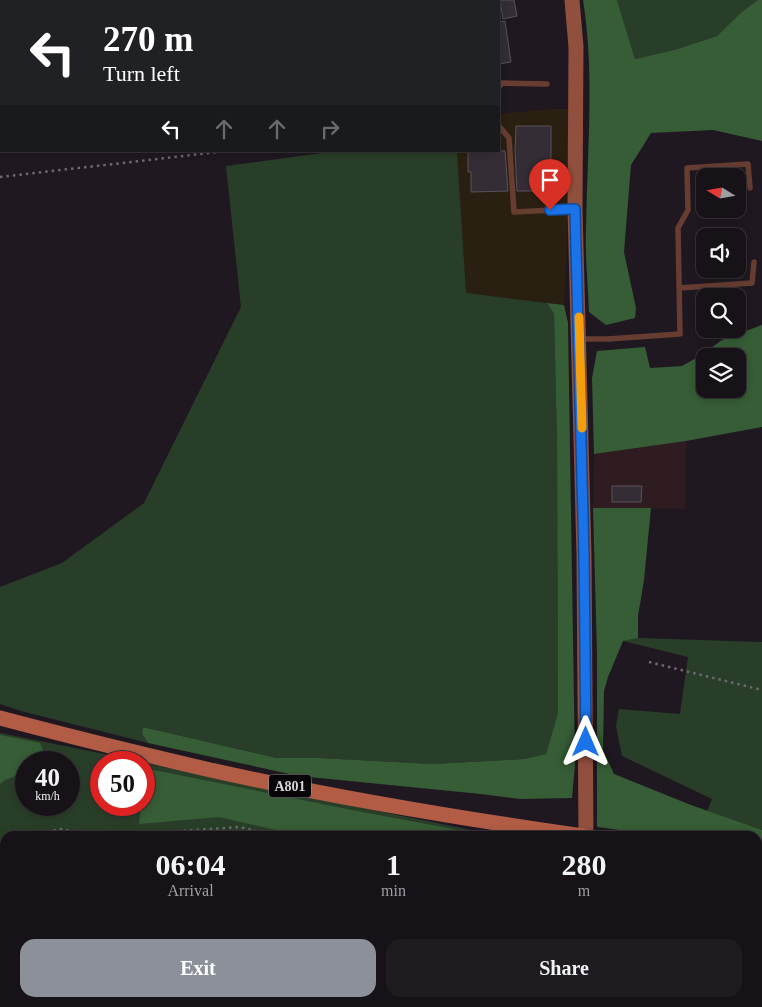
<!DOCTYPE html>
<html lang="en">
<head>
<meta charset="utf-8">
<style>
  body { margin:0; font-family:Georgia,serif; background:#201b21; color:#f1f3f6; height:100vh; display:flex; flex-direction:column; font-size:19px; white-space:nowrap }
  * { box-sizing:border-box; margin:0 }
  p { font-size:16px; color:#9e9ea2 }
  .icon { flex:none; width:28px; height:28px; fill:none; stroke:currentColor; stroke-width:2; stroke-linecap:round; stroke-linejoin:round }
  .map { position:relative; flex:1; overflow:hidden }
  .details { position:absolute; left:0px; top:831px; width:762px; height:176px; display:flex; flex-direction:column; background:#171218; border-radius:15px 15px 0 0; box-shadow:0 2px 8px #0003,0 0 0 1px #363237 }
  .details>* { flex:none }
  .guide { position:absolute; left:0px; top:0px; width:500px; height:152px; box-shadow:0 2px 8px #0003,0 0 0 1px #363237; background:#202124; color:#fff; overflow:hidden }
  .needle { width:32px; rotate:281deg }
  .fabs { position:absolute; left:696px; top:168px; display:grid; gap:10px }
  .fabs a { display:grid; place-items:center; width:50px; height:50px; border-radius:10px; background:#171218; box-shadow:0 2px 8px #0003,0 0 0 1px #363237; font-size:25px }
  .speed { position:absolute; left:15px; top:751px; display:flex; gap:10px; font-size:25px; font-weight:700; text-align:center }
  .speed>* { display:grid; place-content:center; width:65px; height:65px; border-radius:50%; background:#171218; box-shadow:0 2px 8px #0003,0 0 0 1px #363237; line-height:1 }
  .speed small { font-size:12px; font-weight:400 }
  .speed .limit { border:8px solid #d22; background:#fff; color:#111 }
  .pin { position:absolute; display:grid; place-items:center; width:42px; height:42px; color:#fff; margin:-51px -21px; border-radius:50% 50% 50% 0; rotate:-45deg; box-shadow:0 0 5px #0007 }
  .pin .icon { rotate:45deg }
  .me { position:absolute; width:55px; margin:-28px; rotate:0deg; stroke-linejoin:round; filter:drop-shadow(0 0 4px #0008) }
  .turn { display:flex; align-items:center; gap:18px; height:105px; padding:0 20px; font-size:22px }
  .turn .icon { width:65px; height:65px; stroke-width:2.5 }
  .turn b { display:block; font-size:35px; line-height:42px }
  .lanes { display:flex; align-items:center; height:48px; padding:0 20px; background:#0003; justify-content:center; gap:25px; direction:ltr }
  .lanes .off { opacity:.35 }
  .eta { display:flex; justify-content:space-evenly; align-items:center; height:85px; text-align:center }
  .eta b { font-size:30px; font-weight:700; line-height:35px }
  .action { display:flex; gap:10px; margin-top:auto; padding:10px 20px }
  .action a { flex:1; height:58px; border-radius:15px; background:#8c9099; color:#fff; font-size:20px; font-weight:700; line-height:58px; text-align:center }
  .action a+a { background:#201b21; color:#f1f3f6 }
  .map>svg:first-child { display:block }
</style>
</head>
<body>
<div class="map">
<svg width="762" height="1007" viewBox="0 0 762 1007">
  <rect width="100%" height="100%" fill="#1f1820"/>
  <path fill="#2a2011" d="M 550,109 L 569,109 L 567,246 L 564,305 L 466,294 L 457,151 L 499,151 L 499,114 Z"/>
  <path fill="#2e1c20" d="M 686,441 L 685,509 L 593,508 L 594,454 Z"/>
  <path fill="#293e29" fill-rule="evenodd" d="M 208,0 L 427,0 L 427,1 L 208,1 Z
    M 617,0 L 758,0 L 717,36 L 674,50 L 635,59 Z
    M 337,151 L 457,151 L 466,293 L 547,303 L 554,314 L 557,442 L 558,714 L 546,754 L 524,759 L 433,764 L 319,758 L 277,758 L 143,727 L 142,734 L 148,743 L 21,711 L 0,704 L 0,587 L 62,563 L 144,503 L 241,307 L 226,166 Z
    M 638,638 L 762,642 L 762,830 L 707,811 L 712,799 L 622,756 L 616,726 L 619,709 L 680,714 L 688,657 L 623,641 Z
    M 0,733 L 144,762 L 101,762 L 101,805 L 144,805 L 144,763 L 500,836 L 5,836 L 5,1002 L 589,1002 L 590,1007 L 0,1007 ZM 26,762 L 69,762 L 69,805 L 26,805 Z
    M 758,898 L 762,898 L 762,1007 L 687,1007 L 687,1003 L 758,1002 Z"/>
  <path fill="#365d36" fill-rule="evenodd" d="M 583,0 L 617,0 L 635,59 L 674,50 L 717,36 L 742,12 L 758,0 L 762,0 L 762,141 L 713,130 L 651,133 L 631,165 L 624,252 L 636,308 L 635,318 L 606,325 L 589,312 C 588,285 585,256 586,229 C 587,153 595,75 583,0 Z
    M 547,303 L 564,305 L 568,323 L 575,764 L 572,798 L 521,799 L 481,794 L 299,776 L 148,743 L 142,734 L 143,727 L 277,758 L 319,758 L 433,764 L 524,759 L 546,754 L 558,713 L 557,442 L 554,314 Z
    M 762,325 L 762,427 L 686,441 L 594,454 L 592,378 L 597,351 L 645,347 L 650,368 L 682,366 L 700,356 L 722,340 ZM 705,356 L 738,356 L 738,389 L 705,389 Z
    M 593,508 L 651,508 L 644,580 L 638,616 L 638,638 L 623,641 L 608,677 L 604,691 L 603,750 L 614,774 L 691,805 L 762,830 L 762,849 L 758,849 L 758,836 L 665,836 L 597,827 L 597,654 Z
    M 0,735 L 40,743 L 45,755 L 41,762 L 26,762 L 26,772 L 5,780 L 0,784 Z
    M 144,768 L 352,810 L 490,836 L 302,836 L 219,817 L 139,824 L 141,805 L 144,805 Z
    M 0,855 L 5,857 L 5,904 L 0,910 Z
    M 758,874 L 762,875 L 762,898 L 758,898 Z
    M 5,931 L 5,1002 L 113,1003 L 113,1007 L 0,1007 L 0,935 Z
    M 184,1002 L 313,1002 L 313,1003 L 311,1007 L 184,1007 Z
    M 364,1003 L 499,1003 L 497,1007 L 368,1007 Z
    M 551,1003 L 578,1003 L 579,1007 L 550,1007 Z"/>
  <path fill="#352d36" stroke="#5a515b" d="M 500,0 L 514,0 L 517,16 L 503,19 Z
    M 505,21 L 511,62 L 499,64 L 499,22 Z
    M 516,126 L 551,126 L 551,191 L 517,191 L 515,151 Z
    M 468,151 L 505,151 L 508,191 L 471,192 L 471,172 L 468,172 Z
    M 612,486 L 642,486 L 641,502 L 612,502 Z"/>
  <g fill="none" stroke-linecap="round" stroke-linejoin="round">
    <path stroke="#6e686f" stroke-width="2.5" stroke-dasharray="2.5 4" stroke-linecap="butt" d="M 0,177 L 227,151
      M 649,662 L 762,690
      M 28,836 L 60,829 L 103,836
      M 145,836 L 180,831 L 240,827 L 276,836
      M 0,841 L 5,841
      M 355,1002 L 359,1007
      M 328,1007 L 333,1002"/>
    <path stroke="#673d32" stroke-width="5.5" d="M 499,87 L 502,83 L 547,84
      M 499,126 L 509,138 L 514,212 L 573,209
      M 679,288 L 752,283 L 754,262
      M 579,339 L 608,339 L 680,334 L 678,228 L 688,210 L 687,168 L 748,164 L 750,188"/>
    <path stroke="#914f3e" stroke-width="15" d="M 572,0 L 576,47 L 575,209 L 584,555 L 586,836
      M 590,1002 L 590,1007"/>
    <path stroke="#b25c46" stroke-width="15" d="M 0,718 C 68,736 137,753 206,769 C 331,797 457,818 583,836
      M 758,862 L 762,862"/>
  </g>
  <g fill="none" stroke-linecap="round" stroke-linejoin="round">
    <g stroke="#114b97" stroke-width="12">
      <path id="route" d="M 550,210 L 575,209 L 584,556 L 586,742"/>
    </g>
    <use href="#route" stroke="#1a73e8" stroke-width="9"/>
    <path stroke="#f59e0b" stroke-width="9" d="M 579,317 L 582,428"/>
  </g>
  <g text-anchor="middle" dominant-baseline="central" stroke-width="5" stroke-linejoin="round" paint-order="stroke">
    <rect fill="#070508" stroke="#99959a" stroke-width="1" x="269" y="774.5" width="42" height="23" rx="4"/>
    <g font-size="14" font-weight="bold" fill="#d8d3d9">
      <text x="290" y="786">A801</text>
    </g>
  </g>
</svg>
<div class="fabs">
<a><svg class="needle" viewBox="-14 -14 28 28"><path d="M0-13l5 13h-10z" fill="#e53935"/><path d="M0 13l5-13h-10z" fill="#9e9ea2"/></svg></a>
<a><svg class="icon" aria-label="sound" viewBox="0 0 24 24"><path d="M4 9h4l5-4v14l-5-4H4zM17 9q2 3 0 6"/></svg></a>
<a><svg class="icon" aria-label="search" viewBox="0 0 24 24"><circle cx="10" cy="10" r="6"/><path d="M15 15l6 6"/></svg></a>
<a><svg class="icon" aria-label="layers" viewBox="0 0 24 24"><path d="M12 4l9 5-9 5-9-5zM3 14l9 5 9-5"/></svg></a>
</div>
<div class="speed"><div>40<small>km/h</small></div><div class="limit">50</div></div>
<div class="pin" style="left:550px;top:210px;background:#d93025"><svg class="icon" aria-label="arrive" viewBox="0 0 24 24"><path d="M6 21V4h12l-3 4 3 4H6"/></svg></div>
<svg class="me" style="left:586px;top:742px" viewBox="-20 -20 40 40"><path d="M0-17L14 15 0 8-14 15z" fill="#1a73e8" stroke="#fff" stroke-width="4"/></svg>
<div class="guide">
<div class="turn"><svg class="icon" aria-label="left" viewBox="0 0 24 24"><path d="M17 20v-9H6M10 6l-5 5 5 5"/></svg><div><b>270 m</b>Turn left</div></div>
<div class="lanes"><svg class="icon" aria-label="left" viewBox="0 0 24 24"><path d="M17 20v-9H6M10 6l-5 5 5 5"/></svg><svg class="icon off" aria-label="ahead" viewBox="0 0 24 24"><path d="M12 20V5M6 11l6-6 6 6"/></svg><svg class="icon off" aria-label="ahead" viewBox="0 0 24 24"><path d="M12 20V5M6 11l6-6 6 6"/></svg><svg class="icon off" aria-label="right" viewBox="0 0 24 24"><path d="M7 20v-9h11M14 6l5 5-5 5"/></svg></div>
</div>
<section class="details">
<div class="eta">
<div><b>06:04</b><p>Arrival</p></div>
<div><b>1</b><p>min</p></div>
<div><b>280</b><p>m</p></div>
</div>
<div class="action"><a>Exit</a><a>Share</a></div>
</section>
</div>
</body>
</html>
